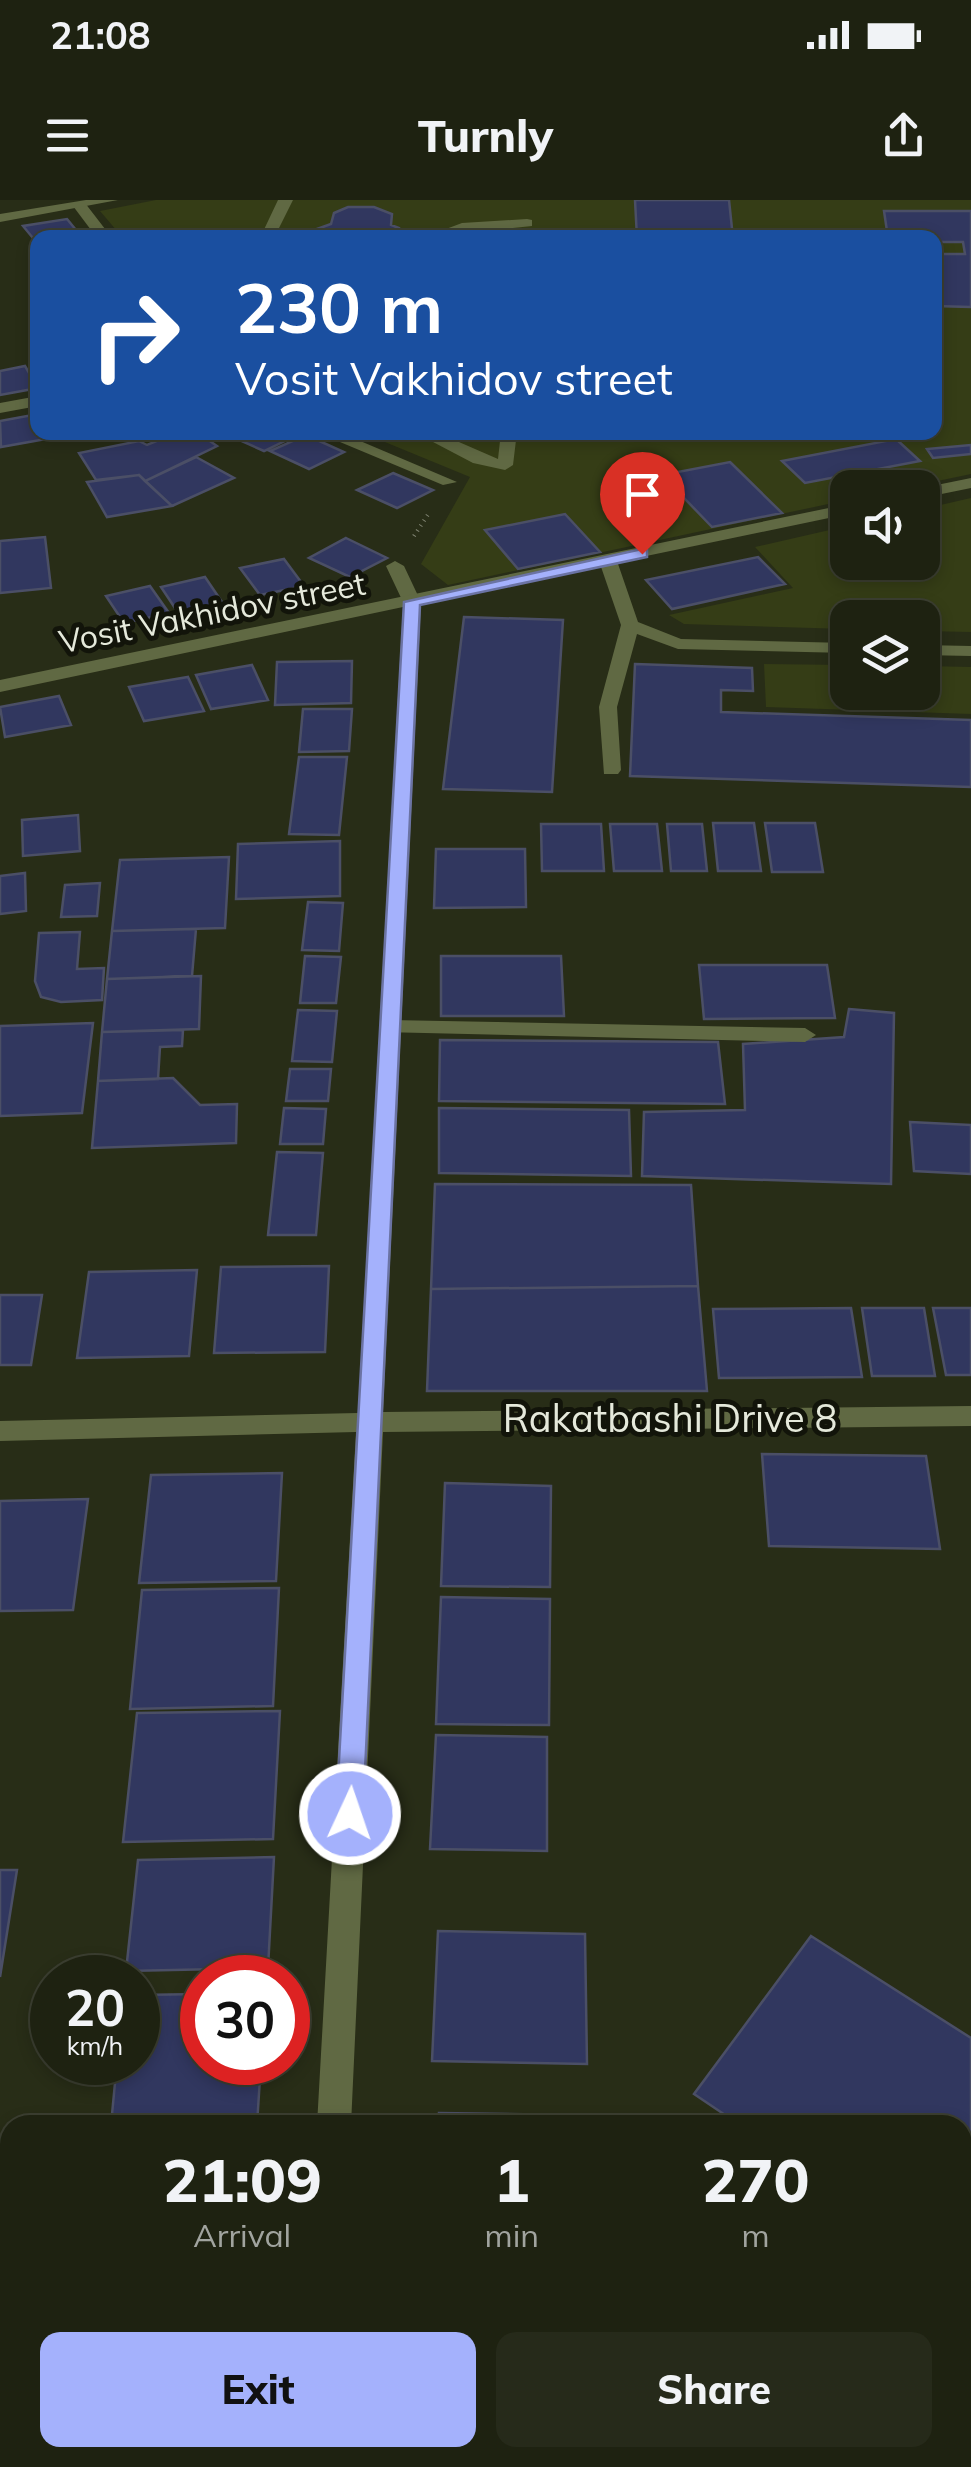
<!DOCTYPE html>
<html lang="en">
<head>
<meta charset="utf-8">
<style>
  body { margin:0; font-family:Mulish,sans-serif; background:#262a1a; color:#f1f3f6; height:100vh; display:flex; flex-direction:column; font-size:38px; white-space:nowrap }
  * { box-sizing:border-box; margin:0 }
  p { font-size:32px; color:#a1a49f }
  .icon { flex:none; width:55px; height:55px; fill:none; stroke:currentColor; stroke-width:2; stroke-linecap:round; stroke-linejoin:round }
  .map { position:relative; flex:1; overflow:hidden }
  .drawer { position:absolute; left:0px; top:1915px; width:972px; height:352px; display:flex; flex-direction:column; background:#1e2211; border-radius:30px 30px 0 0; box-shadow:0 5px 15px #0003,0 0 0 2px #3c3f31 }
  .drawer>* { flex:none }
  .banner { position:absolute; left:30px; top:30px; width:912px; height:210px; border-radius:20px; box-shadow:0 5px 15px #0003,0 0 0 2px #3c3f31; background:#1a4fa0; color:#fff; overflow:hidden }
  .tools { position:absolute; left:830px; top:270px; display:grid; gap:20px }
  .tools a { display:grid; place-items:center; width:110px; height:110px; border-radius:20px; background:#1e2211; box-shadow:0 5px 15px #0003,0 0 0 2px #3c3f31; font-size:50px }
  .speed { position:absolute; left:30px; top:1755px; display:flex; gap:20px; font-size:50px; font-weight:700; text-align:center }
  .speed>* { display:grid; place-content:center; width:130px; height:130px; border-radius:50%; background:#1e2211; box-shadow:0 5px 15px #0003,0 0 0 2px #3c3f31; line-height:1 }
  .speed small { font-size:25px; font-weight:400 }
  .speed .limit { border:15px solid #d22; background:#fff; color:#111 }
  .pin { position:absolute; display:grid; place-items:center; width:85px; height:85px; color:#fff; margin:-102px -42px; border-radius:50% 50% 50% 0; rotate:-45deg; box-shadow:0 0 10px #0007 }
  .pin .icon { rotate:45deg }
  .me { position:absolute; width:110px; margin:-55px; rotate:3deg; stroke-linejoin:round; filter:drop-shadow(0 0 8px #0008) }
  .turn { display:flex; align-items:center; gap:35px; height:210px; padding:0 40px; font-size:45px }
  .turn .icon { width:130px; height:130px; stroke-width:2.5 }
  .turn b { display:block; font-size:70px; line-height:85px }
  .eta { display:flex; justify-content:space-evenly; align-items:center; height:170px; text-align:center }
  .eta b { font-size:60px; font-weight:800; line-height:70px }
  .cta { display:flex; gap:20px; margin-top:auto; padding:20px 40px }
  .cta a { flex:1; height:115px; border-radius:20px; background:#a4b1fc; color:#111; font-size:40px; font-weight:800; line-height:115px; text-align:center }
  .cta a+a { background:#262a1a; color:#f1f3f6 }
  .status { display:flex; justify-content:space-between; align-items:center; height:70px; padding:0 50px; background:#1e2211; direction:ltr }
  .status svg { height:28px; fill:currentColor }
  header { display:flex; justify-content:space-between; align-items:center; height:130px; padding:0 40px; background:#1e2211; font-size:45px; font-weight:800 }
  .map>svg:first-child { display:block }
</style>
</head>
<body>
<div class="status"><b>21:08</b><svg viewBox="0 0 49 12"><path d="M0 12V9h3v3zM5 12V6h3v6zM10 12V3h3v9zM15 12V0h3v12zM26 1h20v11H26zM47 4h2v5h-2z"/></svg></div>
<header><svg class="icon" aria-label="menu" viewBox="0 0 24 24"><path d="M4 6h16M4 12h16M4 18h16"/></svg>Turnly<svg class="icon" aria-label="share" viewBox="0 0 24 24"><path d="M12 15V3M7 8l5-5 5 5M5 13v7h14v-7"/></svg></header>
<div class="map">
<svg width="971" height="2267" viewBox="0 0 971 2267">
  <rect width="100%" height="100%" fill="#282d17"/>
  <path fill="#353d16" d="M 156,0 L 971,0 L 971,274 L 909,287 L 848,288 L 847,300 L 448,385 L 421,364 L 470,277 L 363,233 L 935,232 L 935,38 L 123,38 L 100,11 Z
    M 971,298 L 971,432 L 923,431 L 922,418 L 848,418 L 847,429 L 684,424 L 669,415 L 793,388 L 755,347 L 847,326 L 848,362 L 922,362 L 923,309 Z
    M 764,464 L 847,465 L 848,492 L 922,492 L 923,466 L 971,467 L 971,514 L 766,507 Z"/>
  <path fill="#31375f" stroke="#4b4f66" stroke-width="2.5" d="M 635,0 L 729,0 L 733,38 L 637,38 Z
    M 348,7 L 374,7 L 392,14 L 391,25 L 399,28 L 398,33 L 388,38 L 328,38 L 317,29 L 331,24 L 334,13 Z
    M 884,11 L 971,11 L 971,107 L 935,106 L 935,54 L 965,54 L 963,42 L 935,42 L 935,38 L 888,38 Z
    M 67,19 L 81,36 L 38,38 L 37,43 L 23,26 Z
    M 25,166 L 38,188 L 0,195 L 0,171 Z
    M 38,214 L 38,232 L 55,232 L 57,237 L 1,247 L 0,221 Z
    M 179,232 L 197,232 L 217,246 L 145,281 L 139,275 L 96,280 L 79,253 L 139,241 L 147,245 Z
    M 296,232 L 299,234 L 264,251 L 226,234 Z
    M 306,235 L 344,252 L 309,269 L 270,251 Z
    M 896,239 L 920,261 L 805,283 L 782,261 Z
    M 971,245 L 971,254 L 933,258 L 927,249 Z
    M 196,257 L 234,278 L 172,306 L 145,281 Z
    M 730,262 L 782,313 L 712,327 L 662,275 Z
    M 393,273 L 433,290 L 397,308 L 357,290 Z
    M 139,275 L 172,306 L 107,317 L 87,282 Z
    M 565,314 L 600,352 L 518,369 L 485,330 Z
    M 45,337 L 51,388 L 0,393 L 0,341 Z
    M 346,338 L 387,358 L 350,377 L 309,358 Z
    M 758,357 L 785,384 L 672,409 L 646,380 Z
    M 284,359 L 304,386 L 260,395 L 240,368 Z
    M 205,377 L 224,405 L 179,414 L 161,387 Z
    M 150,386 L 169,413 L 124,423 L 106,396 Z
    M 464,417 L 563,420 L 552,592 L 443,589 Z
    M 352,461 L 351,503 L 275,505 L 277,462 Z
    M 635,464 L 752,468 L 753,491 L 721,490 L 721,512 L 971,520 L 971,587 L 630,576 Z
    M 252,465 L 268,500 L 211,509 L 196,475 Z
    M 188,477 L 204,511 L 144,521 L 129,487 Z
    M 59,496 L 71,525 L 5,537 L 0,507 Z
    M 303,509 L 352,509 L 349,551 L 299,552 Z
    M 299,557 L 347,557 L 339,635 L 289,634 Z
    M 78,615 L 80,651 L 23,656 L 22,620 Z
    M 713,623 L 754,623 L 761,671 L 718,671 Z
    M 765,623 L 815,623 L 823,672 L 772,672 Z
    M 541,624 L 601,624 L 604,671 L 542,671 Z
    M 610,624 L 657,624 L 662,671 L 614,671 Z
    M 667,624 L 702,624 L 707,671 L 671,671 Z
    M 340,641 L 340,696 L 236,699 L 238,644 Z
    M 436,649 L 525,649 L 526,707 L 434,708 Z
    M 229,657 L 225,728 L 112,731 L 120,660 Z
    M 25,673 L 26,711 L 0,714 L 0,676 Z
    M 100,683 L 97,716 L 61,717 L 65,685 Z
    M 308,702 L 343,703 L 339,751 L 302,750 Z
    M 196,729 L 192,776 L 107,779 L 112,731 Z
    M 80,732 L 77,769 L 104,768 L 102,800 L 61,802 L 41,797 L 35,781 L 39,733 Z
    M 305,756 L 341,757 L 336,803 L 300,803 Z
    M 441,756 L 561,756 L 564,816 L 441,816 Z
    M 699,765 L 827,765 L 835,818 L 704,819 Z
    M 201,776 L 199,829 L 102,832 L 107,779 Z
    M 849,809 L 894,813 L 891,984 L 642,976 L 644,912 L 745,910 L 743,844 L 844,837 Z
    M 298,810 L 337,811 L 332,862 L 292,861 Z
    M 93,823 L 82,913 L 0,916 L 0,826 Z
    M 183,830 L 182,846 L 160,847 L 158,879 L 98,881 L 102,832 Z
    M 440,840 L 718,842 L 725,904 L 439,901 Z
    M 290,869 L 331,869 L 328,901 L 286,901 Z
    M 173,878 L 200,905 L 237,904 L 236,943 L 92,948 L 98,881 Z
    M 284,908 L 326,909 L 323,944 L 280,944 Z
    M 439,908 L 629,910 L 631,976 L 439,973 Z
    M 910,922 L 971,925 L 971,974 L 914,971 Z
    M 277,952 L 323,953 L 316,1035 L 268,1035 Z
    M 435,984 L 691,985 L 698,1086 L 431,1089 Z
    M 329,1066 L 325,1152 L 214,1153 L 221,1067 Z
    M 197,1070 L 189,1156 L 77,1158 L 89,1072 Z
    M 698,1086 L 707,1191 L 427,1191 L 431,1089 Z
    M 0,1095 L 42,1095 L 31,1165 L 0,1165 Z
    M 851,1108 L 862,1177 L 719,1178 L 713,1109 Z
    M 862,1108 L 924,1108 L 935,1176 L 872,1176 Z
    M 933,1108 L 971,1108 L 971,1175 L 946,1175 Z
    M 762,1254 L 926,1256 L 940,1349 L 769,1346 Z
    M 282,1273 L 276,1381 L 139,1383 L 151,1275 Z
    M 445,1283 L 551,1286 L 550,1387 L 441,1386 Z
    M 88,1299 L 73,1410 L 0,1411 L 0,1301 Z
    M 279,1388 L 273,1506 L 130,1509 L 142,1390 Z
    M 441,1397 L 550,1399 L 549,1525 L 436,1524 Z
    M 280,1511 L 273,1639 L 123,1642 L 137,1513 Z
    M 436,1535 L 547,1537 L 547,1651 L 430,1649 Z
    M 274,1657 L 268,1768 L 126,1771 L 138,1660 Z
    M 0,1670 L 17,1670 L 0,1777 Z
    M 438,1731 L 585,1734 L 587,1864 L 432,1861 Z
    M 811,1736 L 971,1838 L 971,2046 L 962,2060 L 962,1925 L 740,1925 L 694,1894 Z
    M 202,1794 L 202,1862 L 261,1862 L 257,1925 L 111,1925 L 117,1862 L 138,1862 L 138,1795 Z
    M 439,1913 L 571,1915 L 571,1925 L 439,1925 Z
    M 0,1966 L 10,1966 L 10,2029 L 0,2095 Z
    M 75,2258 L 245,2258 L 244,2267 L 74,2267 Z
    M 429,2258 L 571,2258 L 571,2267 L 429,2267 Z"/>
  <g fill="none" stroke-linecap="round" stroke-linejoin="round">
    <path stroke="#828674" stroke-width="4" stroke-dasharray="1 5" stroke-linecap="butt" d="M 414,336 L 429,313"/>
    <path fill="#606943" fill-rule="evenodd" d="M 278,0 L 293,0 L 274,38 L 260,38 Z
      M 75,3 L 85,3 L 112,38 L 97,38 L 73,6 Z
      M 527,19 L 532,20 L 532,26 L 422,38 L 462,23 Z
      M 316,232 L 339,232 L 457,282 L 443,285 Z
      M 414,232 L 436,232 L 498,259 L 501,232 L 517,232 L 513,265 L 505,270 L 473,263 Z
      M 608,356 L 617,361 L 638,422 L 681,439 L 848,443 L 848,453 L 678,449 L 637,434 L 617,507 L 621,570 L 618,574 L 604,574 L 599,507 L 621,425 L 599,361 Z
      M 395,361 L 404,366 L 421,402 L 418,406 L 403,402 L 386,366 Z
      M 922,445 L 971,446 L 971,456 L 922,455 Z
      M 390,820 L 805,828 L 816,835 L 805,842 L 382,832 L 379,827 L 382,822 Z"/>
    <path fill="#606943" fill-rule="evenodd" d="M 86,0 L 118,0 L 0,22 L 0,14 Z
      M 38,196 L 38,206 L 0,213 L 0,203 Z
      M 971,278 L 971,288 L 922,298 L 922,288 Z
      M 848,304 L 848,314 L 421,403 L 383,1212 L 971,1206 L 971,1226 L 383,1232 L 351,1925 L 317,1925 L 356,1232 L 0,1241 L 0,1221 L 358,1213 L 403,407 L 0,492 L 0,480 Z
      M 299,2258 L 335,2258 L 334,2267 L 298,2267 Z"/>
  </g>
  <path fill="#a4b1fc" stroke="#6b73a4" stroke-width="2.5" d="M 642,349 L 647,350 L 647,357 L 420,405 L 363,1614 L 359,1622 L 350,1625 L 340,1622 L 336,1614 L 404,402 Z"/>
  <g text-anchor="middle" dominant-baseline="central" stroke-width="10" stroke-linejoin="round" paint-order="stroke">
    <g font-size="32" fill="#e5e9db" stroke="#12140a">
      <text transform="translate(212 412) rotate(-11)">Vosit Vakhidov street</text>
    </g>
    <g font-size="38" fill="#e5e9db" stroke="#12140a">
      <text x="670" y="1218">Rakatbashi Drive 8</text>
    </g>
  </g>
</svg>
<div class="tools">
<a><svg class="icon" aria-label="sound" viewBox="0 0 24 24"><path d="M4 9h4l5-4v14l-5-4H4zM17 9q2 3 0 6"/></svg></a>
<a><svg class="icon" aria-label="layers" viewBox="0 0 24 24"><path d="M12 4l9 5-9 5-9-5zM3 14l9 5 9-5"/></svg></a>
</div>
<div class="speed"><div>20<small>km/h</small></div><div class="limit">30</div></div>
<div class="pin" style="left:642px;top:354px;background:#d93025"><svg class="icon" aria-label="arrive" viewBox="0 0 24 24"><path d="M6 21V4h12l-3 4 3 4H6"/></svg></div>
<svg class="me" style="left:350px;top:1614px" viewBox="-20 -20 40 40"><circle r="17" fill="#a4b1fc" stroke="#fff" stroke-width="3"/><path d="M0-11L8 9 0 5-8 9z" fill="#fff"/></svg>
<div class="banner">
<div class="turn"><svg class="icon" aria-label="right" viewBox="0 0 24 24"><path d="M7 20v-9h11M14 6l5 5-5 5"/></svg><div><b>230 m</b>Vosit Vakhidov street</div></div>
</div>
<section class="drawer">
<div class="eta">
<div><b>21:09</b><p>Arrival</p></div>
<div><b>1</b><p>min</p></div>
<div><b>270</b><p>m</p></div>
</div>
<div class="cta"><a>Exit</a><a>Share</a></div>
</section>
</div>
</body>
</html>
